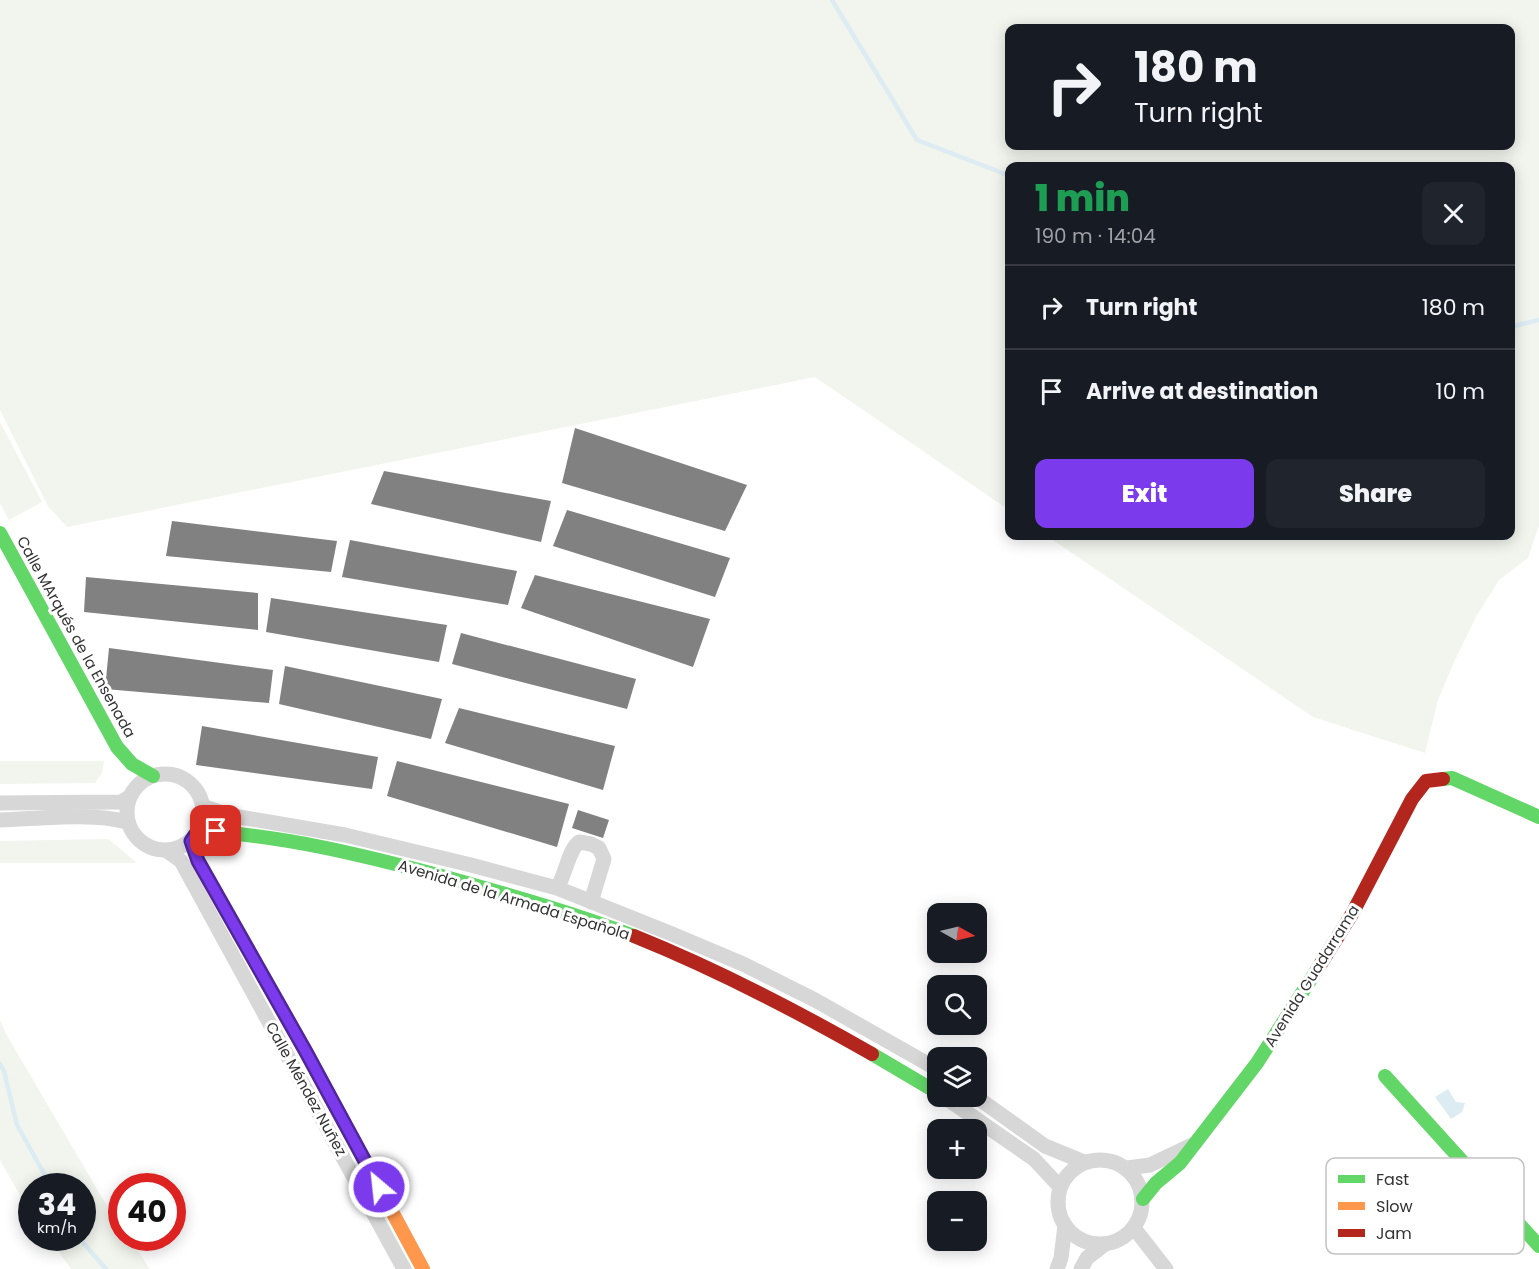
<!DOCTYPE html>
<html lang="en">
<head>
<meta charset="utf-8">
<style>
  :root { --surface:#171b24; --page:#20242c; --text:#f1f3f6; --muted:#9ea1a6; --line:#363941; --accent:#7c3aed }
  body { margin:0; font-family:Poppins,sans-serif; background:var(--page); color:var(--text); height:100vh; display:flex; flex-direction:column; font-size:22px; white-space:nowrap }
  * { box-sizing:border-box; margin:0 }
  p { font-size:20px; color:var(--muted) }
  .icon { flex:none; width:33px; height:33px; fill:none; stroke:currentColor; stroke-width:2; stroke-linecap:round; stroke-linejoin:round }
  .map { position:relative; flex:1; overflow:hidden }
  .sheet { position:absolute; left:1005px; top:162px; width:510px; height:378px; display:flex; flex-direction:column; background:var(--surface); border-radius:12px; box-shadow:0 3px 15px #0003 }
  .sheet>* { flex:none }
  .banner { position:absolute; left:1005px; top:24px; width:510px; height:126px; border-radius:12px; box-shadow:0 3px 15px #0003; background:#171b24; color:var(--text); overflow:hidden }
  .needle { width:39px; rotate:98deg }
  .buttons { position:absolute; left:927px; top:903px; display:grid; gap:12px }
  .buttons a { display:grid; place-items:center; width:60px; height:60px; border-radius:12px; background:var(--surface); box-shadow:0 3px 15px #0003; font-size:30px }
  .speed { position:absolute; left:18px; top:1173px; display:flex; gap:12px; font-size:30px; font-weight:700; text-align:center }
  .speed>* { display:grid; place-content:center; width:78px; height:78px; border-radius:50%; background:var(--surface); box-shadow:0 3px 15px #0003; line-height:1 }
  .speed small { font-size:15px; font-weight:400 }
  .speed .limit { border:9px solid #d22; background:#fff; color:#111 }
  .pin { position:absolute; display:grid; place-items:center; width:51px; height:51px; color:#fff; margin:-26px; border-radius:12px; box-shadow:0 3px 9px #0006 }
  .me { position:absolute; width:66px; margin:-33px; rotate:332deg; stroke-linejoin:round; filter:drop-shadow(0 0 4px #0008) }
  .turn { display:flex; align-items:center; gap:21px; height:126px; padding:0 30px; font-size:27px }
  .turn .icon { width:78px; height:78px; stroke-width:2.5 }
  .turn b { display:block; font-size:42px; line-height:51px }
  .round { display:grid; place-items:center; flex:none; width:63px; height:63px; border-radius:12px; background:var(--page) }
  .head { display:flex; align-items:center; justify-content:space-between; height:102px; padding:0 30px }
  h1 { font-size:36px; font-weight:800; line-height:45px; color:#1e9e55 }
  .action { display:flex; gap:12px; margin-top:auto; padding:12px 30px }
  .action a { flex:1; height:69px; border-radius:12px; background:var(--accent); color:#fff; font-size:24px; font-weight:800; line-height:69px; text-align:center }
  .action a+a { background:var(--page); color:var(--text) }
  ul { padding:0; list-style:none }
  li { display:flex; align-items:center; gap:18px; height:84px; padding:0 30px; border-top:2px solid var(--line) }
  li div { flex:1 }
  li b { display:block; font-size:22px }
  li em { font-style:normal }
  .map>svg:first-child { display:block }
  .green { fill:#f1f5ed; fill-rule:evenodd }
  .water { fill:#ddebf3 }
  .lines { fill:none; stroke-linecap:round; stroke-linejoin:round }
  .stream { stroke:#ddebf3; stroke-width:4.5 }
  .building { fill:#818181 }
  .street { stroke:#d7d7d7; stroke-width:15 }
  .fast { stroke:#63d668; stroke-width:14 }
  .slow { stroke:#ff974d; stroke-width:14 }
  .jam { stroke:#b3261e; stroke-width:14 }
  .route-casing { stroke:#51269a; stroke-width:15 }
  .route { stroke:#7c3aed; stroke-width:10 }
  .labels { text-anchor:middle; stroke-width:6; stroke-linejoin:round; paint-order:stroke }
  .street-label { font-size:15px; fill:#333; stroke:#fff }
  .key { fill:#fff; stroke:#c2c2c2; stroke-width:1.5 }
  .key-label { font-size:16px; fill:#333 }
</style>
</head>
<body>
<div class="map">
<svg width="1539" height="1269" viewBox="0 0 1539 1269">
  <rect width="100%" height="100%" fill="#fff"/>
  <!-- green -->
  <g class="green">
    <path d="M0 0H1539V525L1528 558 1499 580 1477 615 1454 662 1438 700 1425 753 1313 717 1047 536H1510V166H1010L1009 510 815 377 67 527 48 506 0 410ZM1010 28H1510V146H1010Z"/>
    <polygon points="0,422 42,502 9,520 0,503"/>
    <polygon points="0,761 104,761 102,773 95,783 0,784"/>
    <polygon points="108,839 137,863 0,863 0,841"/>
    <polygon points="0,1020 6,1034 101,1196 121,1227 122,1238 129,1238 150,1269 71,1269 49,1238 82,1238 82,1186 32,1186 31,1213 21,1197 0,1160"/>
  </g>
  <!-- water -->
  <polygon class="water" points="1448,1089 1456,1102 1465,1103 1462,1112 1451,1119 1435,1097"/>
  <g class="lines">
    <!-- stream -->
    <g class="stream">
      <polyline points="832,0 917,140 1010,176"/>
      <polyline points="1510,327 1539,320"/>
      <polyline points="0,1064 4,1071 17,1125 51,1186"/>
      <polyline points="79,1238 106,1269"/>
    </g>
  </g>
  <!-- building -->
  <g class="building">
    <polygon points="575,428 747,485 725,531 562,483"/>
    <polygon points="384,471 551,501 541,542 371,504"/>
    <polygon points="567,510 730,558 715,597 553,546"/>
    <polygon points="172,521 337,541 331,572 166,556"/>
    <polygon points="350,540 517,571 508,605 342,577"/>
    <polygon points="535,575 710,619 693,667 521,608"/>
    <polygon points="86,577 258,593 258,630 84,612"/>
    <polygon points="271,598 447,625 439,662 266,632"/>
    <polygon points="461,633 636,679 627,709 452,664"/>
    <polygon points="109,648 273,670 269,703 105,689"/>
    <polygon points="285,666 442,699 431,739 279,704"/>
    <polygon points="459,708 615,746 603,790 445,743"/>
    <polygon points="202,726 378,757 372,789 196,765"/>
    <polygon points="397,761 569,804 557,847 387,796"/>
    <polygon points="578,810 609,820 603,838 572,828"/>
  </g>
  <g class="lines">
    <!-- street -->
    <g class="street">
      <circle cx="165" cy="812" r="38"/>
      <polyline points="0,803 121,802 129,797"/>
      <polyline points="203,806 228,815 345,835 471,865 557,888 672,934 743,964 815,1000 928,1064 938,1070"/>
      <path d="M0 820C37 819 92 812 127 822"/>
      <polyline points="167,851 181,861 404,1269"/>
      <path d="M557 888C566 874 568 851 579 842L591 844 599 848 604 859 591 902"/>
      <polyline points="943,1096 1034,1159 1060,1187"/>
      <polyline points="975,1096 1045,1146 1084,1162"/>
      <circle cx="1100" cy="1202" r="42"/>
      <polyline points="1127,1168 1150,1165 1194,1144"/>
      <polyline points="1134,1228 1166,1269"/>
      <polyline points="1057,1269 1061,1258 1065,1226"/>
      <polyline points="1081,1269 1087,1258 1105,1244"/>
    </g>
    <!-- fast -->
    <g class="fast">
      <polyline points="0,533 117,747 132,764 153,776"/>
      <polyline points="1443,779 1452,778 1539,817"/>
      <path d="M199 831C282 835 362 855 442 876 506 894 571 912 634 936"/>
      <polyline points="872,1054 938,1093"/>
      <polyline points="1385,1076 1539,1246"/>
      <polyline points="1143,1199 1156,1183 1180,1163 1257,1063 1320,965"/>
    </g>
    <!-- slow -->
    <polyline class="slow" points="191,841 198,861 306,1052 423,1269"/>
    <!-- jam -->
    <g class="jam">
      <path d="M634 936C716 969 795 1010 872 1054"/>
      <polyline points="1320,965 1352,914 1412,799 1426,781 1443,779"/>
    </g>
  </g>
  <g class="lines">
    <defs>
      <polyline id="route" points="216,831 198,831 191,841 198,861 306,1052 379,1187"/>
    </defs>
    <!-- route casing -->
    <use href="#route" class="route-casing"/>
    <!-- route -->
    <use href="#route" class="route"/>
  </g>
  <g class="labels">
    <!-- street labels -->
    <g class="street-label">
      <text transform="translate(76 637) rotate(61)" y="5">Calle MArqués de la Ensenada</text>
      <text transform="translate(514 900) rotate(17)" y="5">Avenida de la Armada Española</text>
      <text transform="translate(1312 976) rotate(-58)" y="5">Avenida Guadarrama</text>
      <text transform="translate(306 1089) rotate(61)" y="5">Calle Méndez Nuñez</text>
    </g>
  </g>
  <!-- legend -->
  <rect x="1326" y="1158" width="198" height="96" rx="9" class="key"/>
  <rect x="1338" y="1175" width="27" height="8" fill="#63d668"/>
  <rect x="1338" y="1202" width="27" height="8" fill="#ff974d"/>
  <rect x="1338" y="1229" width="27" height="8" fill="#b3261e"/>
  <g class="key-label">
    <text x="1376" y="1185">Fast</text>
    <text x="1376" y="1212">Slow</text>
    <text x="1376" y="1239">Jam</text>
  </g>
</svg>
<div class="buttons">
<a><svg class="needle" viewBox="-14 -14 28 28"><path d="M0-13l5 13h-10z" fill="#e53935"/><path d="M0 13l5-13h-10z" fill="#9ea1a6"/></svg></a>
<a><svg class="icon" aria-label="search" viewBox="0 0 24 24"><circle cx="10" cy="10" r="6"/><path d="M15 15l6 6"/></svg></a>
<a><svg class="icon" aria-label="layers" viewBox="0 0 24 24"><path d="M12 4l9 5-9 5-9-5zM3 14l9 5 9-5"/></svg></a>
<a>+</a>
<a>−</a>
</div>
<div class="speed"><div>34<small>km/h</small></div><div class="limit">40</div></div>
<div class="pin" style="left:216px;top:831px;background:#d93025"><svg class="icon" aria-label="arrive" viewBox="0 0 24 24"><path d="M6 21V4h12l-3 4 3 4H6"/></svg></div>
<svg class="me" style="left:379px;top:1187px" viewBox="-20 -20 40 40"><circle r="17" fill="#7c3aed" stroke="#fff" stroke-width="3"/><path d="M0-11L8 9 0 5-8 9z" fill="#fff"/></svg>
<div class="banner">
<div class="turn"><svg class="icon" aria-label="right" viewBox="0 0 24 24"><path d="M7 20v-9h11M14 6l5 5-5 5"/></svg><div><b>180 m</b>Turn right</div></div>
</div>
<section class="sheet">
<div class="head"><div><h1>1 min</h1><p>190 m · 14:04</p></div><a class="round"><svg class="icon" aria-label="close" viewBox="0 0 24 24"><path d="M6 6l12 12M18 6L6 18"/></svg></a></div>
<ul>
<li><svg class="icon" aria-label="right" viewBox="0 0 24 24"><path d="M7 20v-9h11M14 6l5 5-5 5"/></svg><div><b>Turn right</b></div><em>180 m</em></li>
<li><svg class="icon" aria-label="arrive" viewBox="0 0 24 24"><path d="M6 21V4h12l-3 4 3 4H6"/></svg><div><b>Arrive at destination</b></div><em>10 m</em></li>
</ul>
<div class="action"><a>Exit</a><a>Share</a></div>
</section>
</div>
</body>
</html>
